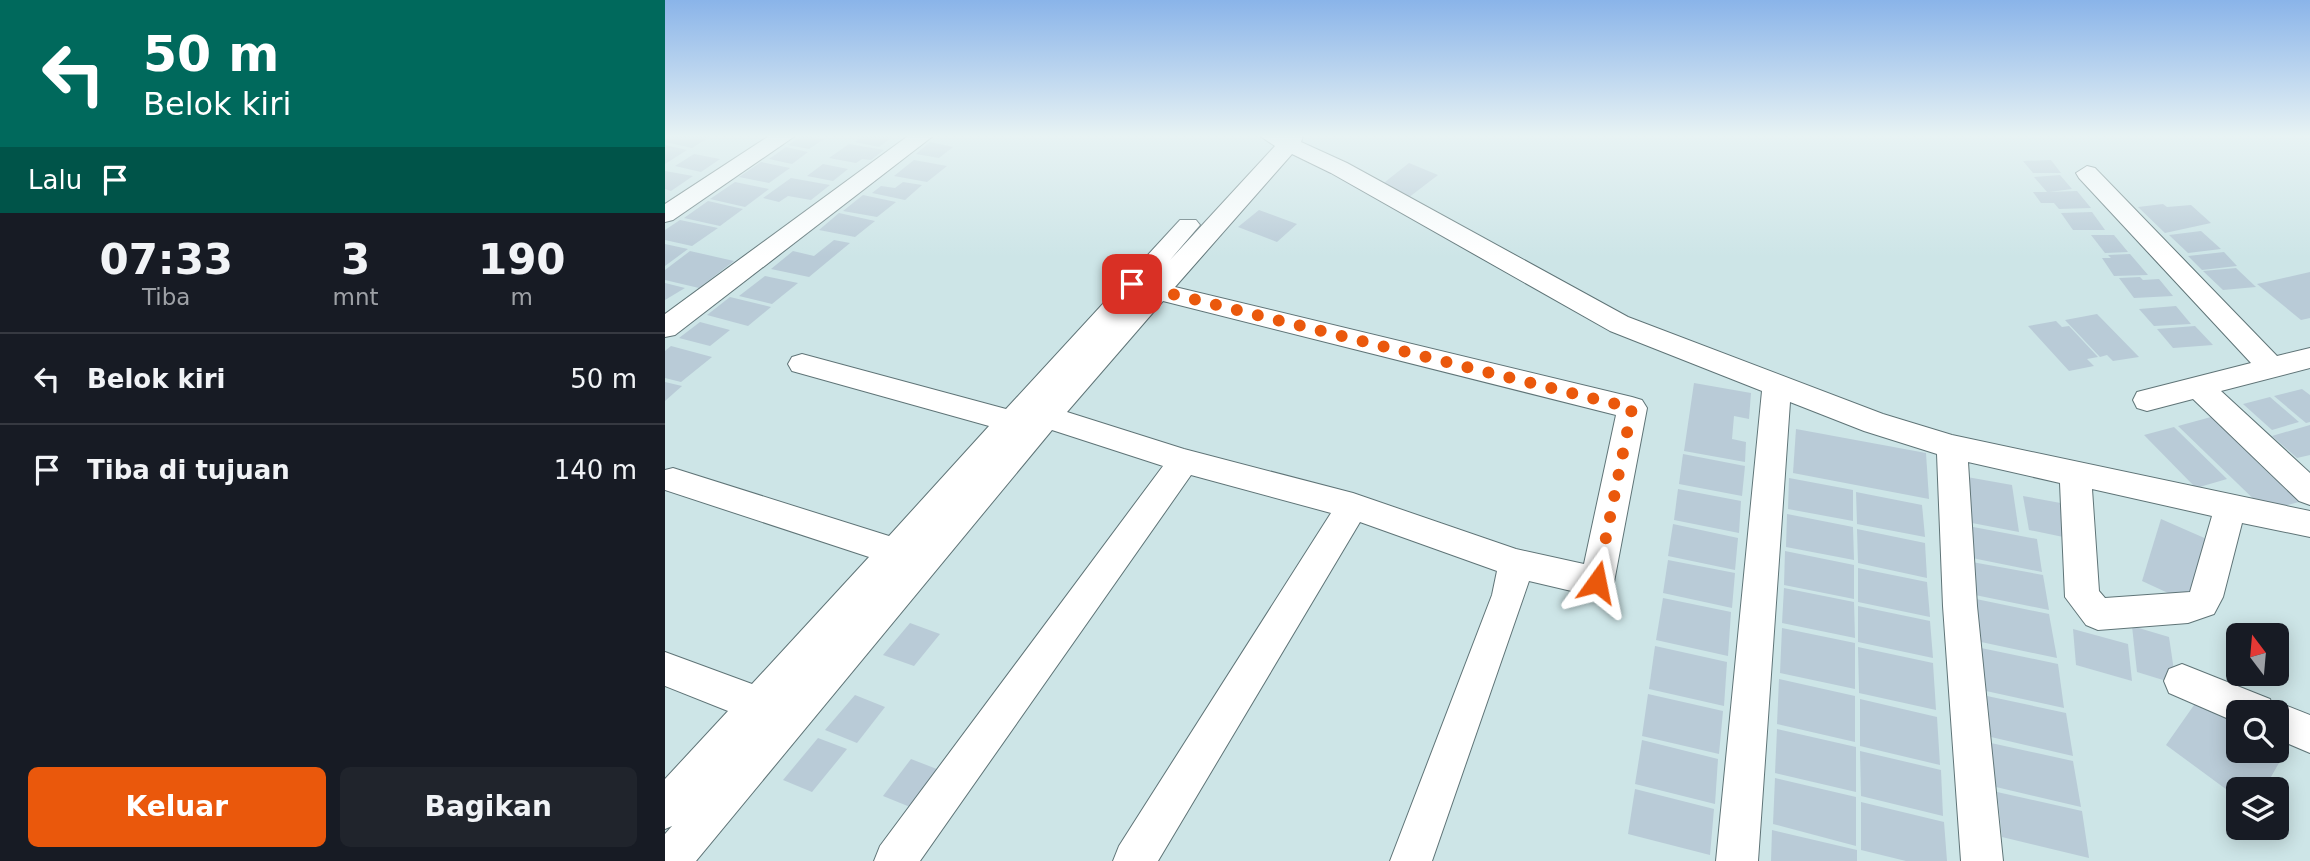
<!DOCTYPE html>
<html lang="id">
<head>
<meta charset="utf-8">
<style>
  :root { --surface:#171b24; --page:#20242c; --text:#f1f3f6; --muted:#9ea1a6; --line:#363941; --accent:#ea580c }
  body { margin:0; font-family:"DejaVu Sans",sans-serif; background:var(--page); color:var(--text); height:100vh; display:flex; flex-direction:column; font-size:26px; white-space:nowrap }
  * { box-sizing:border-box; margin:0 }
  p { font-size:23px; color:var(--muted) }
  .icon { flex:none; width:38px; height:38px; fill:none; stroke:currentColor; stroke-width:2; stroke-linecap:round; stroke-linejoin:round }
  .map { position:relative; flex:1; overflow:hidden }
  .drawer { display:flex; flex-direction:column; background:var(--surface); width:665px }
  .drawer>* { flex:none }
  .guide { background:#00695c; color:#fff; overflow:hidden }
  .needle { width:46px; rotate:344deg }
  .tools { position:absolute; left:1561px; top:623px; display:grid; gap:14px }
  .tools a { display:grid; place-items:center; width:63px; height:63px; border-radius:10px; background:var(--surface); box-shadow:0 4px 18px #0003; font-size:35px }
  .pin { position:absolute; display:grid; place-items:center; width:60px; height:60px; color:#fff; margin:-30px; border-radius:14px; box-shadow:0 4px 10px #0006 }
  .me { position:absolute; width:77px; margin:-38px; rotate:12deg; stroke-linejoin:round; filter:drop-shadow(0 0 5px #0008) }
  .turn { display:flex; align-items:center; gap:24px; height:147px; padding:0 28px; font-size:32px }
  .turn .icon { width:91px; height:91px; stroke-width:2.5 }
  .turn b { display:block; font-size:49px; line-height:60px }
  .then { display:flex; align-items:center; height:66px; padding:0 28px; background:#0003; gap:14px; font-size:26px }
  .eta { display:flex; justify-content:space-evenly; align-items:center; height:119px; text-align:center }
  .eta b { font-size:42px; font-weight:800; line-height:49px }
  .action { display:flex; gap:14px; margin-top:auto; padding:14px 28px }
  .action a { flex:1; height:80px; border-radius:10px; background:var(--accent); color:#fff; font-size:28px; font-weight:800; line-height:80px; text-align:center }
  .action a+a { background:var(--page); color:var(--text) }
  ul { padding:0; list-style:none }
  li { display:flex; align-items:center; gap:21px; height:91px; padding:0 28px; border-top:2px solid var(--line) }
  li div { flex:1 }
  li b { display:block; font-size:26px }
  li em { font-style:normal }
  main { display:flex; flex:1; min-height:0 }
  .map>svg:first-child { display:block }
  .building { fill:#b9cbd7 }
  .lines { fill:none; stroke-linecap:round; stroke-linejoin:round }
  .street-casing { stroke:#5f7477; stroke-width:2 }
  .street { fill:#fff; fill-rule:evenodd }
  .route { stroke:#ea580c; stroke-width:12; stroke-dasharray:0 21.6 }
</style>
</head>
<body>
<main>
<section class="drawer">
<div class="guide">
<div class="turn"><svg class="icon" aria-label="left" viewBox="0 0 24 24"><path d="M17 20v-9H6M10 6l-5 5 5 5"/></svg><div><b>50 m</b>Belok kiri</div></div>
<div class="then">Lalu<svg class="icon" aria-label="arrive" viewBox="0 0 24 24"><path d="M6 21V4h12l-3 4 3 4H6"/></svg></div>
</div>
<div class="eta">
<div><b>07:33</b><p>Tiba</p></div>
<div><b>3</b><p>mnt</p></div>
<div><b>190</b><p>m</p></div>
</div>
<ul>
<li><svg class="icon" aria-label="left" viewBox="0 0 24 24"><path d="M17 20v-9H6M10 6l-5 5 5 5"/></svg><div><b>Belok kiri</b></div><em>50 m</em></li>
<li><svg class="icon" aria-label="arrive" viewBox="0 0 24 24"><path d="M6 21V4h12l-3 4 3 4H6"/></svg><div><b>Tiba di tujuan</b></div><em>140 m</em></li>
</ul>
<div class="action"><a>Keluar</a><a>Bagikan</a></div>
</section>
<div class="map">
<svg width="1645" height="861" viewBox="0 0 1645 861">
  <rect width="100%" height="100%" fill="#cde5e7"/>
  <!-- building -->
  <g class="building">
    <polygon points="46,136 27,148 0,142 1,136"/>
    <polygon points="136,136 145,136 159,139 144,149 123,145"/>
    <polygon points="198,136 228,136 214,147 190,142"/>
    <polygon points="265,142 288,147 274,158 251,154"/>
    <polygon points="184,144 219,150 206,160 197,159 191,163 164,158"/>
    <polygon points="0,145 22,150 0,164"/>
    <polygon points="121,147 143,152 127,164 104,159"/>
    <polygon points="29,154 55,159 36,172 10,166"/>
    <polygon points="249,160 282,166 262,182 229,176"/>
    <polygon points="1386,160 1396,173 1368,173 1358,161"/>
    <polygon points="96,162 125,168 104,183 74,177"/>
    <polygon points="744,163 773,175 743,198 715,186"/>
    <polygon points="158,164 183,169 168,181 142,176"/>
    <polygon points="0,171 28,176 6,191 0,189"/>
    <polygon points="1395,175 1407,189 1384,192 1412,191 1426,208 1394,209 1389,203 1376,203 1368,192 1382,192 1369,177"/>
    <polygon points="126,178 165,185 146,200 123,196 114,202 98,198"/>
    <polygon points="70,182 104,189 80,207 45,199"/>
    <polygon points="238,182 257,185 240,200 207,193 216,186 230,188"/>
    <polygon points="198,195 231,202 212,217 178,211"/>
    <polygon points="43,201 78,209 55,226 19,218"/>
    <polygon points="1498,204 1502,207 1526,205 1546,223 1500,233 1473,207"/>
    <polygon points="594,210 632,224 612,242 573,227"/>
    <polygon points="1427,212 1440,230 1408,230 1396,213"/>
    <polygon points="174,213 210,221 190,237 154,230"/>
    <polygon points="15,220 53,228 27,246 0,240 0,230"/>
    <polygon points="1536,231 1556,249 1523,253 1504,235"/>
    <polygon points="1426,235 1449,235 1463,252 1440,253"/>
    <polygon points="169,240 185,243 144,277 106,269 128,251 149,256"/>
    <polygon points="0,244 23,249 0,266"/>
    <polygon points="25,251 69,261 34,288 0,280 0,270"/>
    <polygon points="1559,252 1572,266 1537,270 1523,256"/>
    <polygon points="1465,254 1483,275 1449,276 1437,258 1446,258 1443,255"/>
    <polygon points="1571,268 1591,287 1558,290 1538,271"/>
    <polygon points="1645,272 1645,318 1636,320 1592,284"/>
    <polygon points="100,276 133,283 107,304 74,296"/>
    <polygon points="1475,277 1478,280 1494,279 1508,296 1469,298 1454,278"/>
    <polygon points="0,283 20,288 0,300"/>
    <polygon points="65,297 106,307 83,326 42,315"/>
    <polygon points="1511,306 1526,324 1489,326 1474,309"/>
    <polygon points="1432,314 1474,357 1448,361 1442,355 1435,357 1400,320"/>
    <polygon points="1391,321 1397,327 1404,326 1433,357 1422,359 1429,366 1404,371 1363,326"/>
    <polygon points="35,322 65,330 45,346 14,338"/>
    <polygon points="1530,326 1548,345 1508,348 1492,329"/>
    <polygon points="6,346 47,357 16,382 0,378 0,351"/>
    <polygon points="0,382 17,386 0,401"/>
    <polygon points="1029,383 1086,393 1084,419 1069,416 1067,439 1081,442 1080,462 1019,451"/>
    <polygon points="1637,389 1645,395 1645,422 1641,423 1609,396"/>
    <polygon points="1605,397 1634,422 1607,430 1578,404"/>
    <polygon points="1557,414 1645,495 1645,499 1601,511 1513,426"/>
    <polygon points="1645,425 1645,455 1632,458 1607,436"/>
    <polygon points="1509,427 1562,479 1531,488 1479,435"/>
    <polygon points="1131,429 1261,453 1264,499 1128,473"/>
    <polygon points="1018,454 1080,466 1077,496 1014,484"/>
    <polygon points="1302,477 1347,485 1354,532 1307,523"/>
    <polygon points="1124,478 1188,490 1188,521 1123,509"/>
    <polygon points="1013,489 1076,501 1074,533 1009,520"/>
    <polygon points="1191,492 1257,505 1260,537 1192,524"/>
    <polygon points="1358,496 1401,504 1408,539 1364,530"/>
    <polygon points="1122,514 1188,527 1189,560 1121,547"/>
    <polygon points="1496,519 1544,540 1527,604 1477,581"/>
    <polygon points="1008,524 1073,538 1070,570 1003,556"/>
    <polygon points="1303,526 1372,539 1377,572 1307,558"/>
    <polygon points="1192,529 1260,543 1262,578 1193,563"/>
    <polygon points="1120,551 1189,565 1189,599 1119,585"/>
    <polygon points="1003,560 1070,573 1067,608 998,593"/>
    <polygon points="1307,562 1378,575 1384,610 1310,595"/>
    <polygon points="1193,568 1262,582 1265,617 1193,602"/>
    <polygon points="1119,588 1189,602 1190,638 1117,623"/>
    <polygon points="998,598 1066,612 1063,656 991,640"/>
    <polygon points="1311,599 1384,614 1392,658 1316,642"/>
    <polygon points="1193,606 1265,621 1268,658 1193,642"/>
    <polygon points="245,623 275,634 249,666 218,655"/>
    <polygon points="1467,626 1504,637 1511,684 1472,672"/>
    <polygon points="1117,628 1190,643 1190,689 1115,673"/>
    <polygon points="1408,629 1463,644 1467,681 1411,665"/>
    <polygon points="990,646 1062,662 1059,706 984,689"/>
    <polygon points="1193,647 1268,663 1271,710 1194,693"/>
    <polygon points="1316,648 1393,664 1399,708 1321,691"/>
    <polygon points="1114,679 1190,696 1190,742 1112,724"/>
    <polygon points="983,694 1058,711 1054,754 977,736"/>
    <polygon points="190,695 220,707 192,743 160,730"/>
    <polygon points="1322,696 1401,713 1408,756 1326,737"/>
    <polygon points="1534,698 1573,725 1573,751 1610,751 1618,756 1599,789 1573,789 1573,798 1501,745"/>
    <polygon points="1195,699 1272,717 1275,765 1195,746"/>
    <polygon points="1112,729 1191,747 1191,792 1110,773"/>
    <polygon points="153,738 182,749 147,792 118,780"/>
    <polygon points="977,740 1053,759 1050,804 970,784"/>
    <polygon points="1326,743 1408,761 1416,807 1331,787"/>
    <polygon points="1195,751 1276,770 1278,816 1196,796"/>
    <polygon points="246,759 282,773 255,811 218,796"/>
    <polygon points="1110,778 1191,797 1191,846 1108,824"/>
    <polygon points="970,789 1049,809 1045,855 963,834"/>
    <polygon points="1332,792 1417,811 1424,858 1337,837"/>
    <polygon points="1196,802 1279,822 1282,861 1241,861 1196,850"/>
    <polygon points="1107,830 1192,850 1192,861 1106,861"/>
  </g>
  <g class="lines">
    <defs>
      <g id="street">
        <polygon points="104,136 130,136 8,220 0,222 0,204"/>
        <polygon points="243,136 268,136 10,335 0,337 0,314"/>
        <path d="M595 136H638L636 142 682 163 963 317 1218 414 1287 435 1645 511V537L1577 523 1558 597 1549 614 1523 623 1433 630 1421 625 1400 597 1395 483 1303 462 1312 606 1338 861H1296L1278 606 1272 454 1199 431 1125 402 1093 861H1051L1097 391 945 331 666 173 627 154 510 287 967 397 977 400 982 408 949 582 944 593 932 597 864 581 767 861H725L827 595 832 571 695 522 493 861H448L454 846 666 513 526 475 255 861H209L215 846 498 466 387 430 31 861H0V834L7 826 0 829V779L63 711 0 686V652L87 684 204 557 0 490V470L8 468 224 536 324 426 127 371 123 364 127 357 137 354 341 409 515 220H531L535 225 505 260 610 146ZM498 301 951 415 919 564 851 549 688 493 519 449 402 412ZM1427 489 1547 516 1525 592 1440 598 1434 591Z"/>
        <polygon points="1422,166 1430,168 1612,356 1645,348 1645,368 1556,391 1645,473 1645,505 1634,501 1528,399 1482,411 1472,408 1468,400 1472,392 1586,363 1414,178 1411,173"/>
        <polygon points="1517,664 1605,699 1607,704 1612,702 1645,715 1645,753 1612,739 1612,712 1573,712 1573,723 1504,693 1499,681 1504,669"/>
      </g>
    </defs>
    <!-- street casing -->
    <use href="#street" class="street-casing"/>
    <!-- street -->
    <use href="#street" class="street"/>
  </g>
  <!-- sky -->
  <linearGradient id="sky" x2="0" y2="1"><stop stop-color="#8ab4e9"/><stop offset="0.53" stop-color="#e8f3f4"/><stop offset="1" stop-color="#e8f3f4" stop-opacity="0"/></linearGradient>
  <rect width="1645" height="257" fill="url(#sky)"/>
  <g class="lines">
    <!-- route -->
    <polyline class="route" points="467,284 967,408 932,582"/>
  </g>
</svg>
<div class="tools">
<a><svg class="needle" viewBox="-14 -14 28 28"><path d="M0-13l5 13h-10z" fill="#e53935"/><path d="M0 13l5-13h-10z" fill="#9ea1a6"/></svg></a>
<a><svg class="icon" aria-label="search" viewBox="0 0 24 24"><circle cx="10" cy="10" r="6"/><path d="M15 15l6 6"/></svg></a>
<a><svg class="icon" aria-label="layers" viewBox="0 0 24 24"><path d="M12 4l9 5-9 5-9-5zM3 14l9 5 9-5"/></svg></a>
</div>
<div class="pin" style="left:467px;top:284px;background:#d93025"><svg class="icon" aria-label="arrive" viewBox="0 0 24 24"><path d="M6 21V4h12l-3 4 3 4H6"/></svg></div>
<svg class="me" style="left:932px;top:582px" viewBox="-20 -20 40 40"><path d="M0-17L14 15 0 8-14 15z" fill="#ea580c" stroke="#fff" stroke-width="4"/></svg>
</div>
</main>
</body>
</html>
